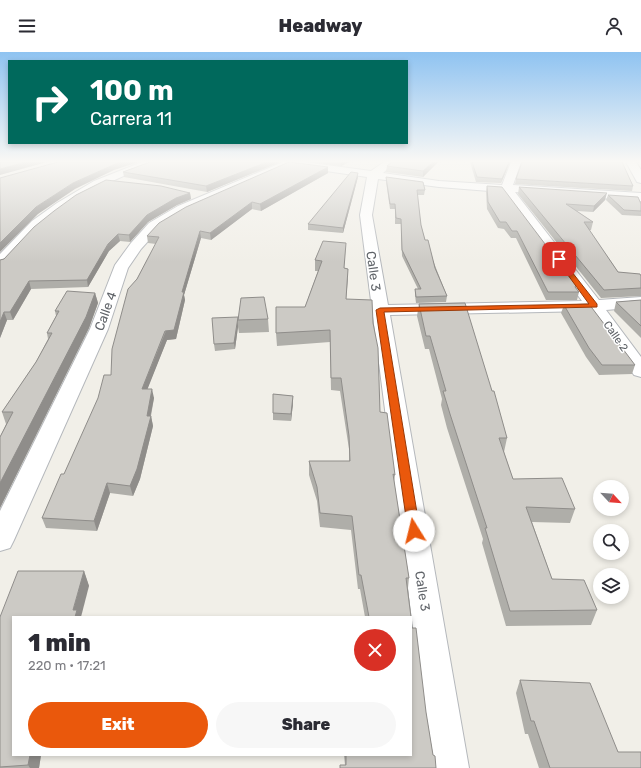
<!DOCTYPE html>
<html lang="en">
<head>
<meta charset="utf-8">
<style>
  :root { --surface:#fff; --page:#f7f7f7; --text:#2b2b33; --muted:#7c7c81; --accent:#ea580c }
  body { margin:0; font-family:Rubik,sans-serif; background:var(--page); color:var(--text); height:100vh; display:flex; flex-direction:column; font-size:15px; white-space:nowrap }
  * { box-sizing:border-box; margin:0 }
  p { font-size:13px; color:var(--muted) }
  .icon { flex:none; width:22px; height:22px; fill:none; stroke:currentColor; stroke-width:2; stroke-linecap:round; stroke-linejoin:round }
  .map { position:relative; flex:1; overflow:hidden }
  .sheet { position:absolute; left:12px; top:564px; width:400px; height:140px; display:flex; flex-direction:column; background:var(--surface); border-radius:0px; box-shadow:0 2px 6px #0003 }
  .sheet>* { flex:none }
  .hud { position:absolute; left:8px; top:8px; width:400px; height:84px; border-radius:0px; box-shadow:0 2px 6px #0003; background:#00695c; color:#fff; overflow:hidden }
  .needle { width:26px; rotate:116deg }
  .fabs { position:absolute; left:593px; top:428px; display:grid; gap:8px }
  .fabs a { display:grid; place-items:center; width:36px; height:36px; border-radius:50%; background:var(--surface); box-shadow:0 2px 6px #0003; font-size:20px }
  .pin { position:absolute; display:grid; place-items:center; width:34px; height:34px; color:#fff; margin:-17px; border-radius:8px; box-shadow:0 2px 6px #0006 }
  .me { position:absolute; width:44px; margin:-22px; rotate:351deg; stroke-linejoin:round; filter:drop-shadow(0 0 3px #0008) }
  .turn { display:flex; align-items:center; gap:14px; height:84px; padding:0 16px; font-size:18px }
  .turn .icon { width:52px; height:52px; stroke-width:2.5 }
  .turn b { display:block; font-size:28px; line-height:34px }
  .round { display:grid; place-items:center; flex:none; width:42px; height:42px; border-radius:21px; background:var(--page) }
  .summary { display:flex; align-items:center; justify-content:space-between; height:68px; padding:0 16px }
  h1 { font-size:24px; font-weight:800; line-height:30px }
  .action { display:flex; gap:8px; margin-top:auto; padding:8px 16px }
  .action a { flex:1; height:46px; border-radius:24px; background:var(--accent); color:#fff; font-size:16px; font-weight:800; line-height:46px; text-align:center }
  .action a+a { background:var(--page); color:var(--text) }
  header { display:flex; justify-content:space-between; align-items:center; height:52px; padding:0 16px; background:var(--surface); font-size:18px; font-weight:800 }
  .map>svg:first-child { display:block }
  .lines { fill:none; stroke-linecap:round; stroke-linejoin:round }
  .street-casing { stroke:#b5b8bc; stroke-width:2 }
  .street { fill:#fff; fill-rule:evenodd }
  .wall { fill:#afaea9 }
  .shaded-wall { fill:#8f8d8a }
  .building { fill:#cccac5; stroke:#8f8d8a }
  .route { fill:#ea580c; stroke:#983908 }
  .labels { text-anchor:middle; stroke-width:3; stroke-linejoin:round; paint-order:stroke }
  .far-street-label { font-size:11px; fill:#5f6368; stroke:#fff }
  .street-label { font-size:13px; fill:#5f6368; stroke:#fff }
</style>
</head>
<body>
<header><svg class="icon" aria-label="menu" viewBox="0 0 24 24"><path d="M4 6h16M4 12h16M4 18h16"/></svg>Headway<svg class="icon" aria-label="person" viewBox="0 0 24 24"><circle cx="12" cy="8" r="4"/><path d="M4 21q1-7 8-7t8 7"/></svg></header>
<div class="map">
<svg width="641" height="716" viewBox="0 0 641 716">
  <rect width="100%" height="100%" fill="#f1efe8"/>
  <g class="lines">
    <defs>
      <g id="street">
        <path d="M142 110H156L155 112C117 125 78 143 48 169 33 183 19 199 5 213L0 215V202L32 169 57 151 94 129Z"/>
        <path d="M283 110H304L371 119 384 110H395L383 121 439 129 502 133 511 110H521L513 133 641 141V149L515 140 599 248 641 245V255L606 258 641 305V325L634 323 589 259 390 263 469 716H431L360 163 367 125 299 115 294 112 186 160 159 177 141 197 128 216 108 277 14 488 10 496 0 499V459L90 277 115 213 131 191 149 171 178 154ZM378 127 439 135 502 140 582 249 388 253 372 163Z"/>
        <polygon points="626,110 636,110 641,118 641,131 637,130"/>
      </g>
    </defs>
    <!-- street casing -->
    <use href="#street" class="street-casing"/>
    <!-- street -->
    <use href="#street" class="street"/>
  </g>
  <!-- wall -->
  <g class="wall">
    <polygon points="150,110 280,110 207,140 124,125 123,120"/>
    <polygon points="307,110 349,110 341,114"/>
    <polygon points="438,110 423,125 386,120 387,114"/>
    <polygon points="470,110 510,110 501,131 476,130"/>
    <polygon points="328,115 328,121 261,159 252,157 211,188 201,186 184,243 185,248 176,287 167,288 147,337 154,346 151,364 153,374 140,427 133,444 110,441 97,479 46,476 42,466 64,422 111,323 137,227 156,192 148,191 147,184"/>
    <polygon points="358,125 343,181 308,178 308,172"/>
    <polygon points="386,125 425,138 424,143 417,143 421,173 425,188 447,244 446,250 416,251 415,243 415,237 418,237 402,204 401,172 395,172 395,157 390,157 386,130"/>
    <polygon points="516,127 633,134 632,139 515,132"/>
    <polygon points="487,134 576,236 579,240 577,248 546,248 516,186 511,186 504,177 498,176 487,157 486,140"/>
    <polygon points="519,135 605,148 593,160 577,159 593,170 591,178 589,178 618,220 641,224 641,244 601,246 518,142"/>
    <polygon points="190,141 191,147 177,153 148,170 130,190 120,189 109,199 88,235 31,237 13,268 7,268 0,286 0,208"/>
    <polygon points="608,143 641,152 641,164 622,163 606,148"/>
    <polygon points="323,189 348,227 346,247 373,271 380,360 395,423 394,430 409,526 408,536 411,565 365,565 360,537 358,537 351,478 320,475 317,449 309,423 309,409 349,409 349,397 340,339 331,338 330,290 277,294 276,281 305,255 318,219 315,219 315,208"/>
    <polygon points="95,241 98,251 89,276 0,456 0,385 6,372 2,360 36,310 48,287 47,281 56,264 55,259"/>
    <polygon points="641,248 641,286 614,259 616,250"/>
    <polygon points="419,252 507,386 504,400 513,427 575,457 570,471 532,470 552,527 597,558 591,573 506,574 482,491 483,487 447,376 441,353 442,347 429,297 425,297 417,264"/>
    <polygon points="564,253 635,313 632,322 599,323 586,305 561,261"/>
    <polygon points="238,265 268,267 269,280 239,281 238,275 235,297 215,299 214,292"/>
    <polygon points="273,342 293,344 293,351 291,369 273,368"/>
    <polygon points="84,519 89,534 13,565 13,703 41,703 39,716 0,716 0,565"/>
    <polygon points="412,576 433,703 345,713 344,703 411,703"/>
    <polygon points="520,628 618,700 641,716 539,716 528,682 525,682 516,641"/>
  </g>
  <!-- shaded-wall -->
  <g class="shaded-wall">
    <polygon points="26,110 47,110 0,123 0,117"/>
    <polygon points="122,110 139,110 114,118 75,137 38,162 0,200 0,191 36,155 73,131 113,113"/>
    <polygon points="267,110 280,110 207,140 206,134"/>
    <polygon points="341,110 349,110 341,114"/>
    <polygon points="433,110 438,110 423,125 423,119"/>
    <polygon points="509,110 510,110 501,131 502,127"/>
    <polygon points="328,115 328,121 261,159 260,152"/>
    <polygon points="358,121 358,125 343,181 343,176"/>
    <polygon points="190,141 191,147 177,153 148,170 130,190 129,183 147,163 176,146"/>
    <polygon points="607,141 605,148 593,160 594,154"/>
    <polygon points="252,150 252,157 211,188 210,181"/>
    <polygon points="200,179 201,186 184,243 185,248 176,287 167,288 144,346 142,337 182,240"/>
    <polygon points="118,182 120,189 109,199 88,235 87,228 108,192"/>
    <polygon points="29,229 31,237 13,268 10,260"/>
    <polygon points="95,241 98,251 89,276 0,456 0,431"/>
    <polygon points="4,260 7,268 0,286 0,270"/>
    <polygon points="238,268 238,275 235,297 234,291"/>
    <polygon points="152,337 154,346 149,371 151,364 153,374 140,427 133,444 130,434 147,364"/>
    <polygon points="293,344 293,351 291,369 291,362"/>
    <polygon points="107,431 110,441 97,479 94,469"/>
    <polygon points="84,519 89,534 81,565 75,565 73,558"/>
    <polygon points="30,703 41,703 39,716 30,716 28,713"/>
  </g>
  <!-- building -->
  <g class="building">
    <polygon points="0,110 26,110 0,117"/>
    <polygon points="58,110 122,110 113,113 73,131 36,155 0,191 0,126"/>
    <polygon points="150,110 267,110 206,134 123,120"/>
    <polygon points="289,110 328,115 260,152 252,150 210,181 200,179 182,240 184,240 174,278 165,279 142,337 152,337 147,364 151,364 137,417 130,434 107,431 94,469 42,466 61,422 64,422 98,346 104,323 111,323 112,297 128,237 137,227 159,185 147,184 159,171 186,155"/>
    <polygon points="392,110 433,110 423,119 387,114"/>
    <polygon points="472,110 509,110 502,127 477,125"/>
    <polygon points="522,110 622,110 633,134 516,127"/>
    <polygon points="351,120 358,121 343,176 308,172"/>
    <polygon points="386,125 423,130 425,138 417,138 421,173 425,188 428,188 435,216 447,244 416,245 415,237 421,237 402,198 401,167 396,166 395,152 390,152"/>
    <polygon points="106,128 161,134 190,141 176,146 147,163 129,183 118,182 108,192 87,228 29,229 10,260 4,260 0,270 0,208 4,207 34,175 54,159 76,143"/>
    <polygon points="487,134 502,135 576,233 575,235 579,240 548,240 517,179 512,179 506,170 500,170 488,150"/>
    <polygon points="519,135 607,141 594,154 566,152 593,170 584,170 618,220 640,222 641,224 641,236 604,238"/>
    <polygon points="608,143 638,145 641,152 641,159 624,158"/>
    <polygon points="323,189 346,191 344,216 348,217 346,247 372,248 373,271 378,296 380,360 387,361 395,423 393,422 409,526 406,526 411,565 369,565 361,523 359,523 352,464 320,461 317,435 309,409 350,409 349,384 341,326 331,326 330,278 276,281 276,255 305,255 322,209 315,208"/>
    <polygon points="67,239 95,241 86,265 0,431 0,385 13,360 2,360 36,310 52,281 47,281 59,259 55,259"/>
    <polygon points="264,245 268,267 238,268 241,246"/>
    <polygon points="641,248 641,274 616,250"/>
    <polygon points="465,251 492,339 494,339 507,386 499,386 513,427 562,426 575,457 526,455 552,527 584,528 597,558 510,559 485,476 487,476 450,362 443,339 446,339 430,284 426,284 419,252"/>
    <polygon points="589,252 635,313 602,313 589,296 564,253"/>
    <polygon points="238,265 234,291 214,292 212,266"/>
    <polygon points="273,342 293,344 291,362 273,361"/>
    <polygon points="18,519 84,519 73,558 77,558 75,565 13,565 13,703 30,703 28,713 0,715 0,565"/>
    <polygon points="411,567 412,576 416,576 426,660 433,703 435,704 436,716 340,716 340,713 346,713 346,703 411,703"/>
    <polygon points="520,628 590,631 618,700 641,700 641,716 550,716 534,669 531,669"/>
  </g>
  <!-- sky -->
  <linearGradient id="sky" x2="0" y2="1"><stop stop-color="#8fc3f1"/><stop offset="0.52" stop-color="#f9f8f5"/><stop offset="1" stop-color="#f9f8f5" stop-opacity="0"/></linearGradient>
  <rect width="641" height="210" fill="url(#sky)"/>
  <!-- route -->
  <polygon class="route" points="557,206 561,206 597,252 597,255 384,260 420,479 418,482 414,483 410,482 408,479 376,258 380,256 589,252 557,208"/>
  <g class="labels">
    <!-- far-street labels -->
    <g class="far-street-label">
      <text transform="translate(616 284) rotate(55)" y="4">Calle 2</text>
    </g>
    <!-- street labels -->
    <g class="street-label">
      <text transform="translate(374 219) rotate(82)" y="5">Calle 3</text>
      <text transform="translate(105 259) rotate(-70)" y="5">Calle 4</text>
      <text transform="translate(423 539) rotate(81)" y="5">Calle 3</text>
    </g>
  </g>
</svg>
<div class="fabs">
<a><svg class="needle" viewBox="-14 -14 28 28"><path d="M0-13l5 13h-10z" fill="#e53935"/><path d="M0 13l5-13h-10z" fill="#7c7c81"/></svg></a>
<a><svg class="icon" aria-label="search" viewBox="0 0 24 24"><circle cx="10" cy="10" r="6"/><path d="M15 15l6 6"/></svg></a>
<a><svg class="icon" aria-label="layers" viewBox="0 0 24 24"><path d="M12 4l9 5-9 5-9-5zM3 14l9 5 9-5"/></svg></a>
</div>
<div class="pin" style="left:559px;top:207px;background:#d93025"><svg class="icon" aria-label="arrive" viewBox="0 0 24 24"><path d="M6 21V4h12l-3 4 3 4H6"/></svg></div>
<svg class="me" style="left:414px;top:479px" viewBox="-20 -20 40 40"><circle r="19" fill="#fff"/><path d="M0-13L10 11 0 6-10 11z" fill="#ea580c"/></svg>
<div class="hud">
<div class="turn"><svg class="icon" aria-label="right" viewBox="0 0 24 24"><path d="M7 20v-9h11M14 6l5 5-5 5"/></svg><div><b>100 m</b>Carrera 11</div></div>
</div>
<section class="sheet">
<div class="summary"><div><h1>1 min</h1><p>220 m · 17:21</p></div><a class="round" style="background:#d93025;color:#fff"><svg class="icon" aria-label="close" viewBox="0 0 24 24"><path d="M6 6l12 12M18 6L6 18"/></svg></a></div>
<div class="action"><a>Exit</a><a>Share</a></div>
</section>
</div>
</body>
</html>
